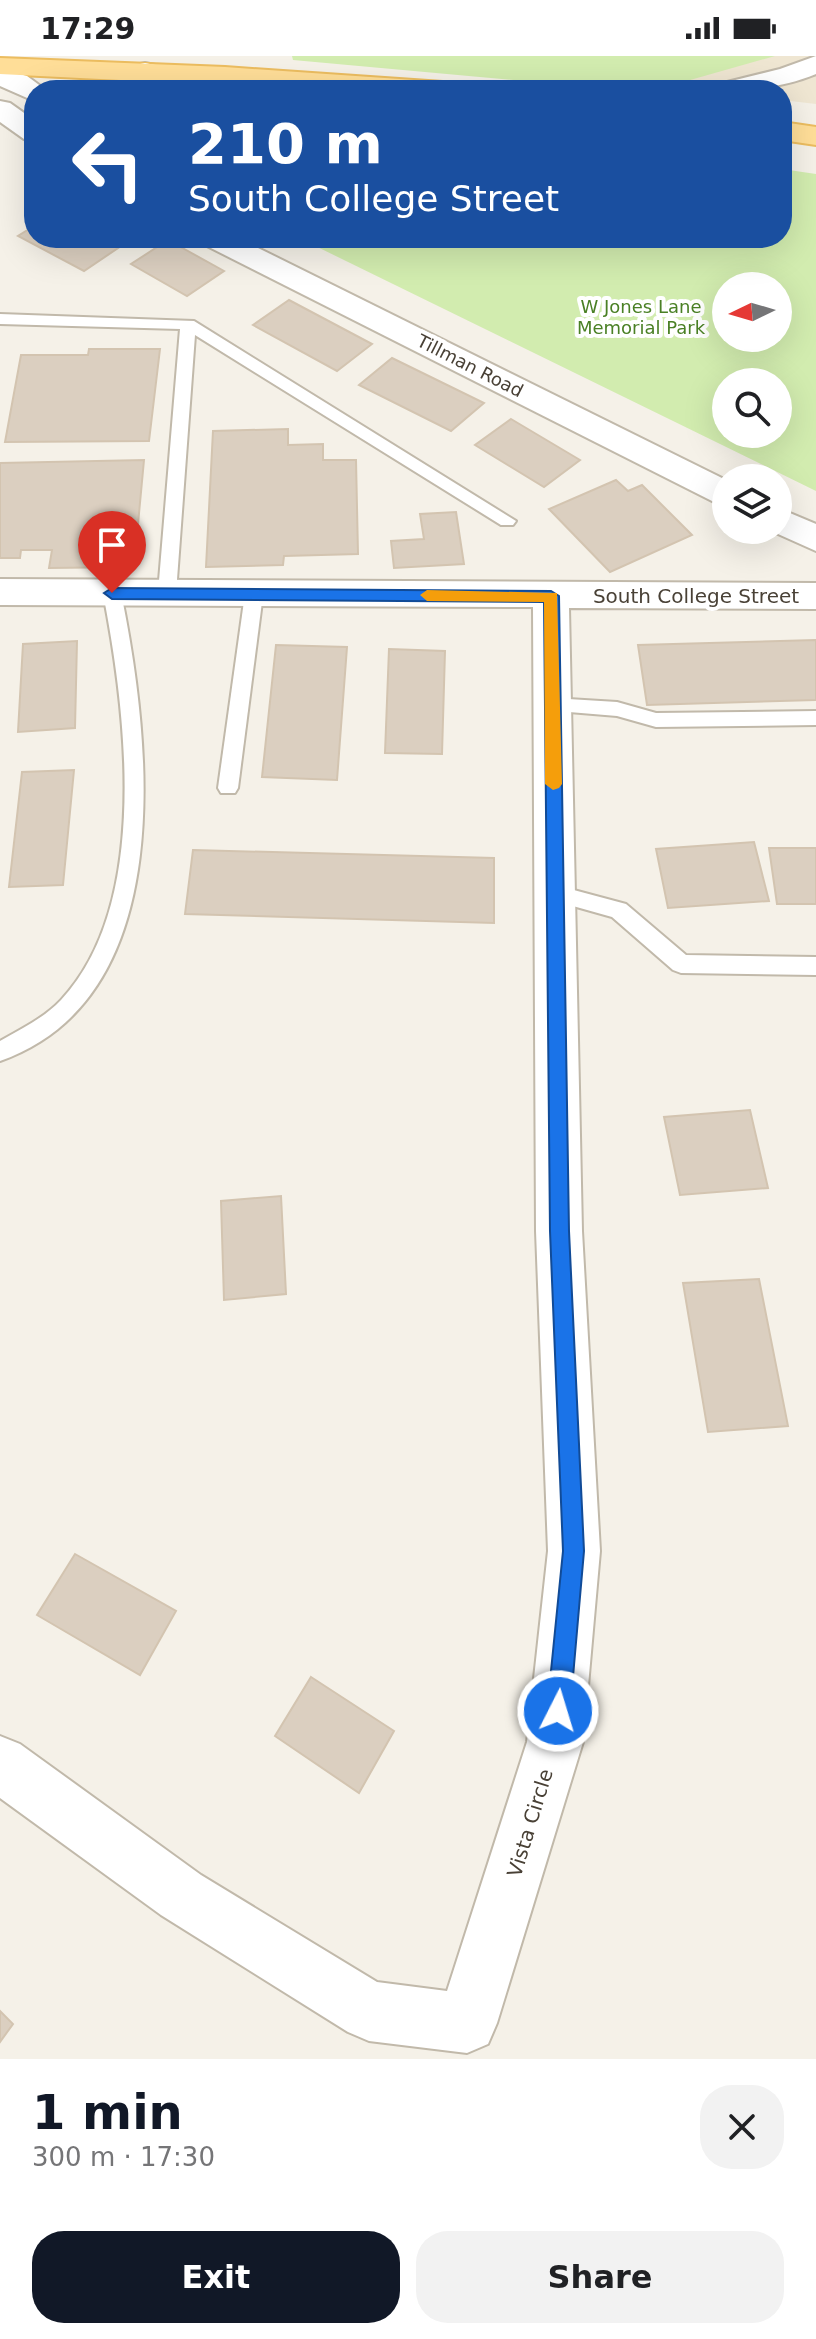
<!DOCTYPE html>
<html lang="en">
<head>
<meta charset="utf-8">
<style>
  :root { --surface:#fff; --page:#f2f2f2; --text:#202124; --muted:#757577; --accent:#111827 }
  body { margin:0; font-family:"DejaVu Sans",sans-serif; background:var(--page); color:var(--text); height:100vh; display:flex; flex-direction:column; font-size:30px; white-space:nowrap }
  * { box-sizing:border-box; margin:0 }
  p { font-size:26px; color:var(--muted) }
  .icon { flex:none; width:44px; height:44px; fill:none; stroke:currentColor; stroke-width:2; stroke-linecap:round; stroke-linejoin:round }
  .map { position:relative; height:2003px; overflow:hidden }
  .drawer { display:flex; flex-direction:column; background:var(--surface); flex:1 }
  .drawer>* { flex:none }
  .top-card { position:absolute; left:24px; top:24px; width:768px; height:168px; border-radius:32px; box-shadow:0 8px 32px #0002; background:#1a4fa0; color:#fff; overflow:hidden }
  .needle { width:52px; rotate:265deg }
  .tools { position:absolute; left:712px; top:216px; display:grid; gap:16px }
  .tools a { display:grid; place-items:center; width:80px; height:80px; border-radius:50%; background:var(--surface); box-shadow:0 8px 32px #0002; font-size:40px }
  .pin { position:absolute; display:grid; place-items:center; width:68px; height:68px; color:#fff; margin:-82px -34px; border-radius:50% 50% 50% 0; rotate:-45deg; box-shadow:0 0 8px #0007 }
  .pin .icon { rotate:45deg }
  .me { position:absolute; width:88px; margin:-44px; rotate:5deg; stroke-linejoin:round; filter:drop-shadow(0 0 6px #0008) }
  .turn { display:flex; align-items:center; gap:28px; height:168px; padding:0 32px; font-size:36px }
  .turn .icon { width:104px; height:104px; stroke-width:2.5 }
  .turn b { display:block; font-size:56px; line-height:68px }
  .round { display:grid; place-items:center; flex:none; width:84px; height:84px; border-radius:32px; background:var(--page) }
  .headline { display:flex; align-items:center; justify-content:space-between; height:136px; padding:0 32px }
  h1 { font-size:48px; font-weight:600; line-height:60px; color:var(--accent) }
  .cta { display:flex; gap:16px; margin-top:auto; padding:16px 32px }
  .cta a { flex:1; height:92px; border-radius:32px; background:var(--accent); color:#fff; font-size:32px; font-weight:600; line-height:92px; text-align:center }
  .cta a+a { background:var(--page); color:var(--text) }
  .status { display:flex; justify-content:space-between; align-items:center; height:56px; padding:0 40px; background:var(--surface); direction:ltr }
  .status svg { height:22px; fill:currentColor }
  .map>svg:first-child { display:block }
  .education { fill:#efe6d2 }
  .green { fill:#d2ecaf; fill-rule:evenodd }
  .building { fill:#dbcfc0; stroke:#d3c4b0; stroke-width:2 }
  .lines { fill:none; stroke-linecap:round; stroke-linejoin:round }
  .lane-casing { stroke:#c1b9aa; stroke-width:4 }
  .street-casing { stroke:#c1b9aa; stroke-width:4 }
  .primary-casing { stroke:#ecbd60; stroke-width:4 }
  .lane { fill:#fff; fill-rule:evenodd }
  .street { fill:#fff; fill-rule:evenodd }
  .primary { fill:#ffde98; fill-rule:evenodd }
  .route { fill:#1a73e8; stroke:#114b97; stroke-width:2 }
  .slow { fill:#f59e0b }
  .labels { text-anchor:middle; stroke-width:8; stroke-linejoin:round; paint-order:stroke }
  .far-park-label { font-size:18px; fill:#4a8025; stroke:#fff }
  .far-street-label { font-size:18px; fill:#494136; stroke:#fff }
  .street-label { font-size:20px; fill:#494136; stroke:#fff }
</style>
</head>
<body>
<div class="status"><b>17:29</b><svg viewBox="0 0 49 12"><path d="M0 12V9h3v3zM5 12V6h3v6zM10 12V3h3v9zM15 12V0h3v12zM26 1h20v11H26zM47 4h2v5h-2z"/></svg></div>
<div class="map">
<svg width="816" height="2003" viewBox="0 0 816 2003">
  <rect width="100%" height="100%" fill="#f5f1e8"/>
  <!-- education -->
  <polygon class="education" points="333,0 816,0 816,48 782,44 782,34 705,34 539,13"/>
  <!-- green -->
  <g class="green">
    <polygon points="292,0 775,0 655,34 623,34 293,4"/>
    <path d="M782 113 816 118V435L299 182H782ZM726 230H778V282H726ZM726 326H778V378H726Z"/>
  </g>
  <!-- building -->
  <g class="building">
    <polygon points="34,170 34,182 133,182 84,215 18,180"/>
    <polygon points="168,184 224,215 187,240 131,208"/>
    <polygon points="289,244 372,288 337,315 253,269"/>
    <polygon points="89,293 160,293 149,385 5,386 21,299 88,299"/>
    <polygon points="392,302 484,347 451,375 359,329"/>
    <polygon points="511,363 580,404 544,431 475,389"/>
    <polygon points="288,373 288,389 323,388 323,404 356,404 358,498 284,500 283,509 206,511 213,375"/>
    <polygon points="144,404 134,511 49,512 52,494 21,494 20,502 0,502 0,407"/>
    <polygon points="616,424 628,435 642,429 692,479 610,516 549,453"/>
    <polygon points="456,456 464,508 394,512 391,485 424,483 420,458"/>
    <polygon points="816,584 816,644 647,649 638,589"/>
    <polygon points="77,585 75,672 18,676 23,588"/>
    <polygon points="276,589 347,591 337,724 262,721"/>
    <polygon points="389,593 445,595 442,698 385,697"/>
    <polygon points="74,714 63,829 9,831 22,716"/>
    <polygon points="754,786 769,845 668,852 656,793"/>
    <polygon points="769,792 816,792 816,848 777,848"/>
    <polygon points="193,794 494,802 494,867 185,858"/>
    <polygon points="750,1054 768,1132 680,1139 664,1061"/>
    <polygon points="281,1140 286,1238 224,1244 221,1145"/>
    <polygon points="759,1223 788,1370 708,1376 683,1227"/>
    <polygon points="75,1498 176,1555 140,1619 37,1559"/>
    <polygon points="311,1621 394,1675 359,1737 275,1680"/>
    <polygon points="0,1955 13,1968 0,1986"/>
  </g>
  <g class="lines">
    <defs>
      <g id="lane">
        <polygon points="0,258 194,265 516,465 513,469 501,469 195,279 176,537 167,543 161,542 158,537 180,273 0,268"/>
        <path d="M112 531 121 537C151 684 181 941 0 1005V985C21 973 44 962 61 944 151 848 126 655 103 537Z"/>
        <polygon points="254,532 263,538 238,732 235,737 221,737 218,732 245,538"/>
        <polygon points="552,642 617,646 656,657 816,655 816,669 656,671 617,660 545,654 542,649"/>
        <polygon points="555,829 626,848 686,899 816,901 816,919 681,917 673,914 612,861 548,843 545,837 548,831"/>
      </g>
      <g id="street">
        <path d="M816 0V18C782 32 751 34 715 34L719 28 780 13Z"/>
        <polygon points="145,7 155,9 159,15 149,34 121,34 135,9"/>
        <polygon points="0,13 27,20 46,34 34,34 34,45 0,30"/>
        <polygon points="0,45 10,47 34,64 34,86 24,83 0,66"/>
        <polygon points="199,182 238,182 726,424 726,450 714,446 203,188"/>
        <polygon points="778,452 816,468 816,495 769,474 778,474"/>
        <polygon points="0,523 816,527 816,553 569,552 582,1175 600,1495 583,1686 497,1967 488,1988 467,1997 369,1985 348,1976 161,1859 0,1742 0,1680 20,1688 201,1819 377,1926 447,1935 527,1686 548,1495 536,1175 533,551 0,549"/>
      </g>
      <g id="primary">
        <polygon points="0,2 225,11 443,26 453,28 457,34 322,34 0,18"/>
        <polygon points="782,66 816,71 816,89 782,84"/>
      </g>
    </defs>
    <!-- lane casing -->
    <use href="#lane" class="lane-casing"/>
    <!-- street casing -->
    <use href="#street" class="street-casing"/>
    <!-- primary casing -->
    <use href="#primary" class="primary-casing"/>
    <!-- lane -->
    <use href="#lane" class="lane"/>
    <!-- street -->
    <use href="#street" class="street"/>
    <!-- primary -->
    <use href="#primary" class="primary"/>
  </g>
  <!-- route -->
  <polygon class="route" points="112,532 551,535 559,540 569,1175 584,1495 570,1655 566,1663 558,1666 550,1663 547,1655 563,1495 550,1175 544,546 112,543 104,537"/>
  <!-- slow -->
  <polygon class="slow" points="427,534 557,537 562,728 559,732 553,734 545,728 544,546 427,545 420,539"/>
  <g class="labels">
    <!-- far-park labels -->
    <g class="far-park-label">
      <text x="641" y="257">W Jones Lane<tspan x="641" dy="21">Memorial Park</tspan></text>
    </g>
    <!-- far-street labels -->
    <g class="far-street-label">
      <text transform="translate(470 310) rotate(27)" y="6">Tillman Road</text>
    </g>
    <!-- street labels -->
    <g class="street-label">
      <text x="696" y="547">South College Street</text>
      <text transform="translate(530 1767) rotate(-73)" y="7">Vista Circle</text>
    </g>
  </g>
</svg>
<div class="tools">
<a><svg class="needle" viewBox="-14 -14 28 28"><path d="M0-13l5 13h-10z" fill="#e53935"/><path d="M0 13l5-13h-10z" fill="#757577"/></svg></a>
<a><svg class="icon" aria-label="search" viewBox="0 0 24 24"><circle cx="10" cy="10" r="6"/><path d="M15 15l6 6"/></svg></a>
<a><svg class="icon" aria-label="layers" viewBox="0 0 24 24"><path d="M12 4l9 5-9 5-9-5zM3 14l9 5 9-5"/></svg></a>
</div>
<div class="pin" style="left:112px;top:537px;background:#d93025"><svg class="icon" aria-label="arrive" viewBox="0 0 24 24"><path d="M6 21V4h12l-3 4 3 4H6"/></svg></div>
<svg class="me" style="left:558px;top:1655px" viewBox="-20 -20 40 40"><circle r="17" fill="#1a73e8" stroke="#fff" stroke-width="3"/><path d="M0-11L8 9 0 5-8 9z" fill="#fff"/></svg>
<div class="top-card">
<div class="turn"><svg class="icon" aria-label="left" viewBox="0 0 24 24"><path d="M17 20v-9H6M10 6l-5 5 5 5"/></svg><div><b>210 m</b>South College Street</div></div>
</div>
</div>
<section class="drawer">
<div class="headline"><div><h1>1 min</h1><p>300 m · 17:30</p></div><a class="round"><svg class="icon" aria-label="close" viewBox="0 0 24 24"><path d="M6 6l12 12M18 6L6 18"/></svg></a></div>
<div class="cta"><a>Exit</a><a>Share</a></div>
</section>
</body>
</html>
